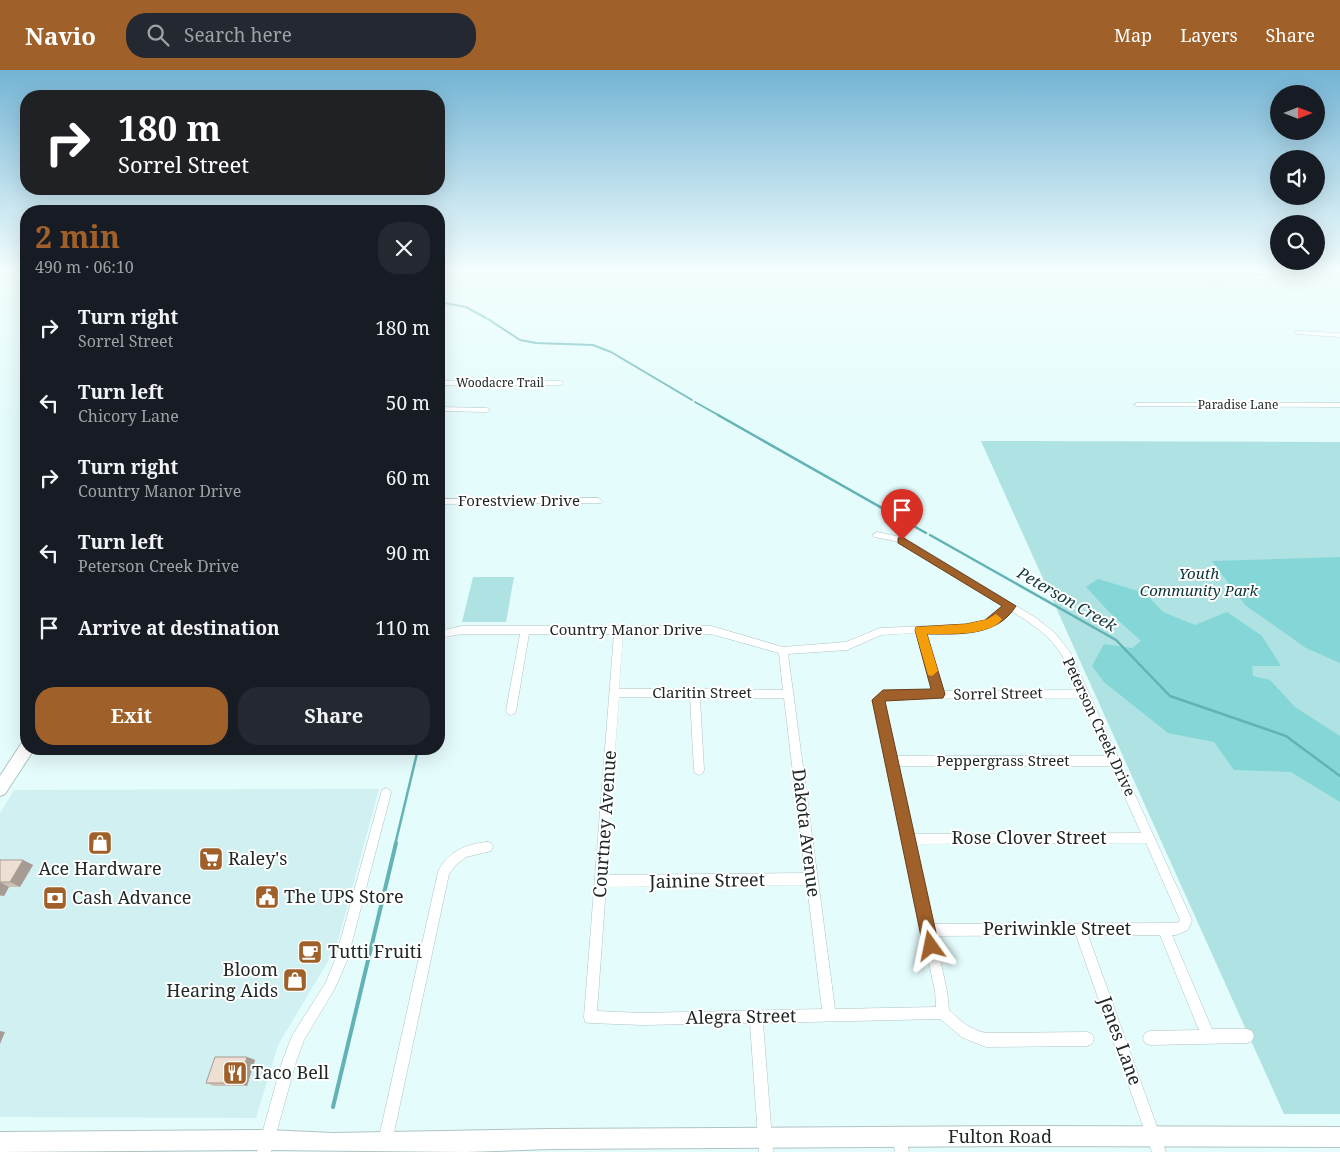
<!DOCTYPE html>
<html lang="en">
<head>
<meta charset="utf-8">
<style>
  :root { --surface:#171b24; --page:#242831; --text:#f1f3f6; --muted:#9ea1a6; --accent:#a06029 }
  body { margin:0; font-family:"Noto Serif",serif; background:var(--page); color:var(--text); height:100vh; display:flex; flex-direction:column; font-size:19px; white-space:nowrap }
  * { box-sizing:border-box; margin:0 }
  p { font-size:16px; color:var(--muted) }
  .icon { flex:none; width:28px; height:28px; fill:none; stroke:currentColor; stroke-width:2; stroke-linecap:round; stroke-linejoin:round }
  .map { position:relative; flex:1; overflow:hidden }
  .side { position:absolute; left:20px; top:135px; width:425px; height:550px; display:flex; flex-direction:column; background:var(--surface); border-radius:20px; box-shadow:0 5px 20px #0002 }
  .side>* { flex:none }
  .hud { position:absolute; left:20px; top:20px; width:425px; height:105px; border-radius:20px; box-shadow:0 5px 20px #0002; background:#202124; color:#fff; overflow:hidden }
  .needle { width:32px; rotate:90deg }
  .buttons { position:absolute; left:1270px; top:15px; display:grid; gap:10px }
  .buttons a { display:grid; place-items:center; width:55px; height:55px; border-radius:50%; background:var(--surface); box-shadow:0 5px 20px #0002; font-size:25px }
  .pin { position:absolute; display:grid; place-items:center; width:42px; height:42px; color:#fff; margin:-51px -21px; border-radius:50% 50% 50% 0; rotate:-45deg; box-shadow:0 0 5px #0007 }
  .pin .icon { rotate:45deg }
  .me { position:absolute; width:55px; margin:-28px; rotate:348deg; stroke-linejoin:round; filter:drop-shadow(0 0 4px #0008) }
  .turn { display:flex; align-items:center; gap:18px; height:105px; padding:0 15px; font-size:22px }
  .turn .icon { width:65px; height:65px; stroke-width:2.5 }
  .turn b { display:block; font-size:35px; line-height:42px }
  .round { display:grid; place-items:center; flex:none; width:52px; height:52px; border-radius:20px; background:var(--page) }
  .overview { display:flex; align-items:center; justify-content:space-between; height:85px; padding:0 15px }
  h1 { font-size:30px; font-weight:700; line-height:38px; color:var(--accent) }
  .action { display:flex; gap:10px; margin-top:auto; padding:10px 15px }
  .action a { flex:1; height:58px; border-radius:20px; background:var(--accent); color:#fff; font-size:20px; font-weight:700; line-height:58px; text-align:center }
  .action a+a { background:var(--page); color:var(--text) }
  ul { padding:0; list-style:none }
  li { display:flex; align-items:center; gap:15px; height:75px; padding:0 15px }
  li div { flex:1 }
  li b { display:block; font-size:19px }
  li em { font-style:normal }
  header { display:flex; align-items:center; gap:30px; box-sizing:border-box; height:70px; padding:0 25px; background:var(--accent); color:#fff }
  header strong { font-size:24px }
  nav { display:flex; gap:28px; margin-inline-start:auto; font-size:18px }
  .search { width:350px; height:45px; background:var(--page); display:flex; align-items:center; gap:12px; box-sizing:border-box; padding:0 18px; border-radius:20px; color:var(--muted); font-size:19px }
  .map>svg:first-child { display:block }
  .built { fill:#d0f0f1 }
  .green { fill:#aee2e3 }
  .forest { fill:#85d6d7 }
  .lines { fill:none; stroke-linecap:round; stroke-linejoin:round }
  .stream-far2 { stroke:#63b3b5; stroke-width:2 }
  .stream-far1 { stroke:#63b3b5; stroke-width:2.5 }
  .stream { stroke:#63b3b5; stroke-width:4 }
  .street-casing { stroke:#afc4c4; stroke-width:1 }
  .secondary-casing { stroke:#afc4c4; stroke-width:2 }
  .street { fill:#fff; fill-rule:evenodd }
  .secondary { fill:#fff; fill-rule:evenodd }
  .wall { fill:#cdc0b5 }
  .shaded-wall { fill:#a79c94 }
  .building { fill:#eedfd3; stroke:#a79c94 }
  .route { fill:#a06029; stroke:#683e1b }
  .slow { fill:#f59e0b }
  .labels { text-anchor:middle; stroke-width:4; stroke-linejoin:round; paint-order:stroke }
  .far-street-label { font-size:12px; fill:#202828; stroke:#fff }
  .street-label { font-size:15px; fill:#202828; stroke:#fff }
  .park-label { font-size:15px; font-style:italic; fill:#0a3334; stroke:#fff }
  .water-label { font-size:16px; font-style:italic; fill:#123a3b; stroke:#fff }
  .near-street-label { font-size:18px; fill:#202828; stroke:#fff }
  .near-poi-label { font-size:18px; fill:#202828; stroke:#fff; text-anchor:start }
</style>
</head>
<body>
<header>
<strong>Navio</strong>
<div class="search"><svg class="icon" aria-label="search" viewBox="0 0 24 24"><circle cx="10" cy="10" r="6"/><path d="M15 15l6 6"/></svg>Search here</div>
<nav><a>Map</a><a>Layers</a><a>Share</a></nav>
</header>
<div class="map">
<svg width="1340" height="1082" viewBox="0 0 1340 1082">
  <rect width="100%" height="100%" fill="#e5fcfc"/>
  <!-- built -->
  <polygon class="built" points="379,719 336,878 278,975 256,1048 0,1047 0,743 14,720"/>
  <!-- green -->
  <g class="green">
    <polygon points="981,371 1340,372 1340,1044 1284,1044"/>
    <polygon points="473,507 514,507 506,552 462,552"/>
  </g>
  <!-- forest -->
  <g class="forest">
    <polygon points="1340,487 1340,593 1306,578 1245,535 1212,491"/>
    <polygon points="1098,509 1145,523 1163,542 1195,555 1227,542 1262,566 1281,596 1252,596 1253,606 1270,610 1295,637 1340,666 1340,732 1291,702 1234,700 1214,672 1168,663 1104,612 1092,596 1104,574 1132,578 1141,571 1110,543 1086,517"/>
  </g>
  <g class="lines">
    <!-- stream-far2 -->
    <g class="stream-far2">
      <polyline points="439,232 466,237 486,248"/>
      <polyline points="488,249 520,270 536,273 593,275 611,282 692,330"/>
      <polyline points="695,332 720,346"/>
    </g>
    <!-- stream-far1 -->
    <g class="stream-far1">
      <polyline points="718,345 926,463"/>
      <polyline points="930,465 1116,570 1170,626 1286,666 1340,706"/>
      <polyline points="395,775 418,679"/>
    </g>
    <!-- stream -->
    <polyline class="stream" points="333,1037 396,773"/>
    <defs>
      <g id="street">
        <polygon points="1340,204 1340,208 1207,210 1204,208 1207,206"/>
        <polygon points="1298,261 1340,263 1340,267 1296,264 1296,262"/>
        <polygon points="439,311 561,311 564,313 561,315 439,315"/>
        <polygon points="1137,333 1340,333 1340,337 1135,336 1134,335"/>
        <polygon points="439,337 487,338 490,340 487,342 439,341"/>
        <polygon points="598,428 602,431 601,433 439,434 439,429"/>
        <path d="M877 462 905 468 1036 548 1054 562 1070 582 1118 687 1121 691 1120 692 1192 850 1188 860 1176 865H1172L1212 959H1247L1252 961 1254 966 1252 971 1247 973 1150 975 1145 973 1143 968 1145 963 1150 961 1199 960 1160 865H1088L1166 1082H1152L1076 865 935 866 947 921 949 940C960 951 971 960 986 963L1087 962 1092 964 1094 969 1092 974 1087 976 986 977 963 968 940 949 763 953 773 1082H759L750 953 642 955 590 953 585 952 584 947 614 564H529L516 641 514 644 511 645 508 644 506 641 520 564H462L439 568V561L462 556H711L783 577 846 572 880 558 976 554 989 550 1004 536 900 472 874 467 873 465ZM1011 541C1031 553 1051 566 1063 587 1069 597 1073 609 1078 620L943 621 925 563C949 562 972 562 995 555ZM916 563 933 621C917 621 883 616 873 630L935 921 936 937 835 939 788 584 847 580 881 565ZM623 564H711L779 583 783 620 699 619 695 618 691 619H619ZM619 627H690L694 700 695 703 699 705 703 703 704 700 700 628H784L805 803 606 805ZM1081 628 1107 686H895L883 632 888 629ZM897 696H1111L1141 763 912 764ZM1146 773 1180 850 1179 852 1176 853 932 854 915 774ZM807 815 822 939 642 943 597 941 606 817Z"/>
        <polygon points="386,718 390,720 391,723 347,891 334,920 304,970 296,992 271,1082 257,1082 282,992 292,966 326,912 335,890 381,723 382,720"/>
        <path d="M487 772 491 773 493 777 491 781 466 787 456 795 449 804 392 1072 390 1077 385 1079 380 1077 378 1072 438 802C447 782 466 774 487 772Z"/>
        <polygon points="899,1060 904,1062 909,1082 895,1082 892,1067 894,1062"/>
      </g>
      <g id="secondary">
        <polygon points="26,673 26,679 33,679 31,684 5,724 0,726 0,706 21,674"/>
        <polygon points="1026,1056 1340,1057 1340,1077 1026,1076 550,1079 466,1082 267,1080 0,1082 0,1062 267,1060 333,1063 550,1059"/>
      </g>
    </defs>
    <!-- street casing -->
    <use href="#street" class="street-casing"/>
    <!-- secondary casing -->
    <use href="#secondary" class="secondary-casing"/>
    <!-- street -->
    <use href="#street" class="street"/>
    <!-- secondary -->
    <use href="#secondary" class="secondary"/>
  </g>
  <!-- wall -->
  <g class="wall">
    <polygon points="0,790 23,790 33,795 20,817 9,817 4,826 0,826"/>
    <polygon points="247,987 255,990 247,1016 214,1016 206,1013"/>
  </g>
  <!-- shaded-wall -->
  <g class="shaded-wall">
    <polygon points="23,790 33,795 20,817 10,812"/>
    <polygon points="0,812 9,817 4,826 0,825"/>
    <polygon points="0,961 5,962 0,974"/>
    <polygon points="247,987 255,990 247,1016 239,1013"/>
  </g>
  <!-- building -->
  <g class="building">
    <polygon points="0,790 23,790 10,812 0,812"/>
    <polygon points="215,987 247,987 239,1013 206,1013"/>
  </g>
  <!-- sky -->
  <linearGradient id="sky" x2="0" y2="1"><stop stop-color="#73b4d4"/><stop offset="0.57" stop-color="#f3fefe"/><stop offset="1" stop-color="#f3fefe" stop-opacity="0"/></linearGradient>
  <rect width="1340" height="351" fill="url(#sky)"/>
  <!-- route -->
  <path class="route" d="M902 467 1016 536C997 567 959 564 927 564L945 624 943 628 885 631 939 876 937 881 931 883 926 881 923 876 872 630 883 620 931 619 915 560 916 557 966 554 985 550 1002 536 898 473V468Z"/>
  <!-- slow -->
  <path class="slow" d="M996 544 1002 549C992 566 946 564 927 564L938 601 932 606 928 605 915 560 916 557 966 554 988 549Z"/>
  <!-- icons -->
  <defs>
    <symbol id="shop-square" viewBox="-11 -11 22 22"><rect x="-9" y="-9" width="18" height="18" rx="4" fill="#a06029" stroke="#fff"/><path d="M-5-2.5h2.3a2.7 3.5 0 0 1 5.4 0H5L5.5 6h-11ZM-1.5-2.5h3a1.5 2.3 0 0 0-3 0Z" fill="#fff"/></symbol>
    <symbol id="supermarket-square" viewBox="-11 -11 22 22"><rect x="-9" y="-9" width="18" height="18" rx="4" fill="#a06029" stroke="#fff"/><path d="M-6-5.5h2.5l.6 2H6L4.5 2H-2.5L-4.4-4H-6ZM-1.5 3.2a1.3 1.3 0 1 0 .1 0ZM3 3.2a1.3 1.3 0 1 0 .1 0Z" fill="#fff"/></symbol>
    <symbol id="civic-square" viewBox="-11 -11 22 22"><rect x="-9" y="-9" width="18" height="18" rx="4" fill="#a06029" stroke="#fff"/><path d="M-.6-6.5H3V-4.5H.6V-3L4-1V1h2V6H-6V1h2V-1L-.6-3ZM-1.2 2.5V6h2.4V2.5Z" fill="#fff"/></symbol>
    <symbol id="bank-square" viewBox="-11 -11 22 22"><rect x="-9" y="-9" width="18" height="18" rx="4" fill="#a06029" stroke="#fff"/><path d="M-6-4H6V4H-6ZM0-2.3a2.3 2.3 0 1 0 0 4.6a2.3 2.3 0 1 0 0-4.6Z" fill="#fff"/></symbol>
    <symbol id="cafe-square" viewBox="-11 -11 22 22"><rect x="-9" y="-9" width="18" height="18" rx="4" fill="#a06029" stroke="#fff"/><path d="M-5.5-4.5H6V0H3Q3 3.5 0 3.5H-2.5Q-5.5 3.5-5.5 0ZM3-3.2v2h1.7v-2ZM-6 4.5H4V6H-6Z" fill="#fff"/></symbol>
    <symbol id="restaurant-square" viewBox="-11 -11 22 22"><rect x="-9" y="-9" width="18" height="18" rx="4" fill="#a06029" stroke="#fff"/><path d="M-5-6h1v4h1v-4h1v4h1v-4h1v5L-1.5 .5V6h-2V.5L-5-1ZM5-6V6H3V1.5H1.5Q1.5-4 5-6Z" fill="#fff"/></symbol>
  </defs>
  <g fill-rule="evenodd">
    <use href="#shop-square" x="86" y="759" width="28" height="28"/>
    <use href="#supermarket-square" x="197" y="775" width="28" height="28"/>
    <use href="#civic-square" x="253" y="813" width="28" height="28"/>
    <use href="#bank-square" x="41" y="814" width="28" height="28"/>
    <use href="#cafe-square" x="296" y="868" width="28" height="28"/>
    <use href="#shop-square" x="281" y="896" width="28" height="28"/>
    <use href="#restaurant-square" x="221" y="989" width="28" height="28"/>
  </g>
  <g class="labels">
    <!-- far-street labels -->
    <g class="far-street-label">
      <text x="500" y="317">Woodacre Trail</text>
      <text x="1238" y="339">Paradise Lane</text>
    </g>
    <!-- street labels -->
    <g class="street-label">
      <text x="519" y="436">Forestview Drive</text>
      <text x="626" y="565">Country Manor Drive</text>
      <text x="702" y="628">Claritin Street</text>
      <text transform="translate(998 624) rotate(-1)" y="5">Sorrel Street</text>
      <text transform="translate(1099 657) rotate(65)" y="5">Peterson Creek Drive</text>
      <text x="1003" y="696">Peppergrass Street</text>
    </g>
    <!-- park labels -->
    <g class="park-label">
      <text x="1199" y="509">Youth<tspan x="1199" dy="17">Community Park</tspan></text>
    </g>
    <!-- water labels -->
    <g class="water-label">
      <text transform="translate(1067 529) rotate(30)" y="6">Peterson Creek</text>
    </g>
    <!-- near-street labels -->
    <g class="near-street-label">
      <text transform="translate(605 754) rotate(-86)" y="6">Courtney Avenue</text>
      <text transform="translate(806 763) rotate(83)" y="6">Dakota Avenue</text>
      <text x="1029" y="774">Rose Clover Street</text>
      <text transform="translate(707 811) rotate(-1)" y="6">Jainine Street</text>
      <text x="1057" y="865">Periwinkle Street</text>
      <text transform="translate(741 947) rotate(-1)" y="6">Alegra Street</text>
      <text transform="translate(1120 971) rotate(70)" y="6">Jenes Lane</text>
      <text x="1000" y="1073">Fulton Road</text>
    </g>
    <!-- near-poi labels -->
    <g class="near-poi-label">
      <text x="228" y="795">Raley's</text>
      <text x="100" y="805" text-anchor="middle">Ace Hardware</text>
      <text x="284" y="833">The UPS Store</text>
      <text x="72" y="834">Cash Advance</text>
      <text x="328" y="888">Tutti Fruiti</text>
      <text x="278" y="906" text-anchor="end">Bloom<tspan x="278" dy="21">Hearing Aids</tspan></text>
      <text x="252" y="1009">Taco Bell</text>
    </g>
  </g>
</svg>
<div class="buttons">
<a><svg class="needle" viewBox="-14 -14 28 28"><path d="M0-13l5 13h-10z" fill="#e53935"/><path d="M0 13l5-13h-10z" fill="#9ea1a6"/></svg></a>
<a><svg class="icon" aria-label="sound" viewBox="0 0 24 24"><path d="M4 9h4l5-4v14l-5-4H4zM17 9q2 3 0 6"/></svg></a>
<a><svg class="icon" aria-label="search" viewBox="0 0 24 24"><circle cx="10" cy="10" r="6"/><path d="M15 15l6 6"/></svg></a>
</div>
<div class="pin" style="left:902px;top:470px;background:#d93025"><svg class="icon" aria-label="arrive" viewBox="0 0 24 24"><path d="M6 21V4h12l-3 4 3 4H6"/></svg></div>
<svg class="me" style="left:931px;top:876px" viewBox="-20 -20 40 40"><path d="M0-17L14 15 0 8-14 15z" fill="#a06029" stroke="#fff" stroke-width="4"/></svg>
<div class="hud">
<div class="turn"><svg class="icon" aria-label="right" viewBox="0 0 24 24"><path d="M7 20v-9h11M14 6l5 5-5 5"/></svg><div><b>180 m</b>Sorrel Street</div></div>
</div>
<section class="side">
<div class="overview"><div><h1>2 min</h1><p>490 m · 06:10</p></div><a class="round"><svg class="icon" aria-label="close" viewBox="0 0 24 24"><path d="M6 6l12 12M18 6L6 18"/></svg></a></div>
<ul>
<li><svg class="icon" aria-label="right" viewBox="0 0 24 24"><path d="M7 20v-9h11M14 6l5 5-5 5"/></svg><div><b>Turn right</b><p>Sorrel Street</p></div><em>180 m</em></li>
<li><svg class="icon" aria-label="left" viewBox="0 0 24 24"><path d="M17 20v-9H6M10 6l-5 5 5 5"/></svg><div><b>Turn left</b><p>Chicory Lane</p></div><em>50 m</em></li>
<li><svg class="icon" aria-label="right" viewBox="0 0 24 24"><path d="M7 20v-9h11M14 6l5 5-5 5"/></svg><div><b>Turn right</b><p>Country Manor Drive</p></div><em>60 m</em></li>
<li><svg class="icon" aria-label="left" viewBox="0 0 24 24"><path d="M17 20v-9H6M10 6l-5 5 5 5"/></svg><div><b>Turn left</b><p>Peterson Creek Drive</p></div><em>90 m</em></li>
<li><svg class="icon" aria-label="arrive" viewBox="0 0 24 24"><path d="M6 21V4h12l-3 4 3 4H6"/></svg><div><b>Arrive at destination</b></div><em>110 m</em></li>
</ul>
<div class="action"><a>Exit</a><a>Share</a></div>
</section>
</div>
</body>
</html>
